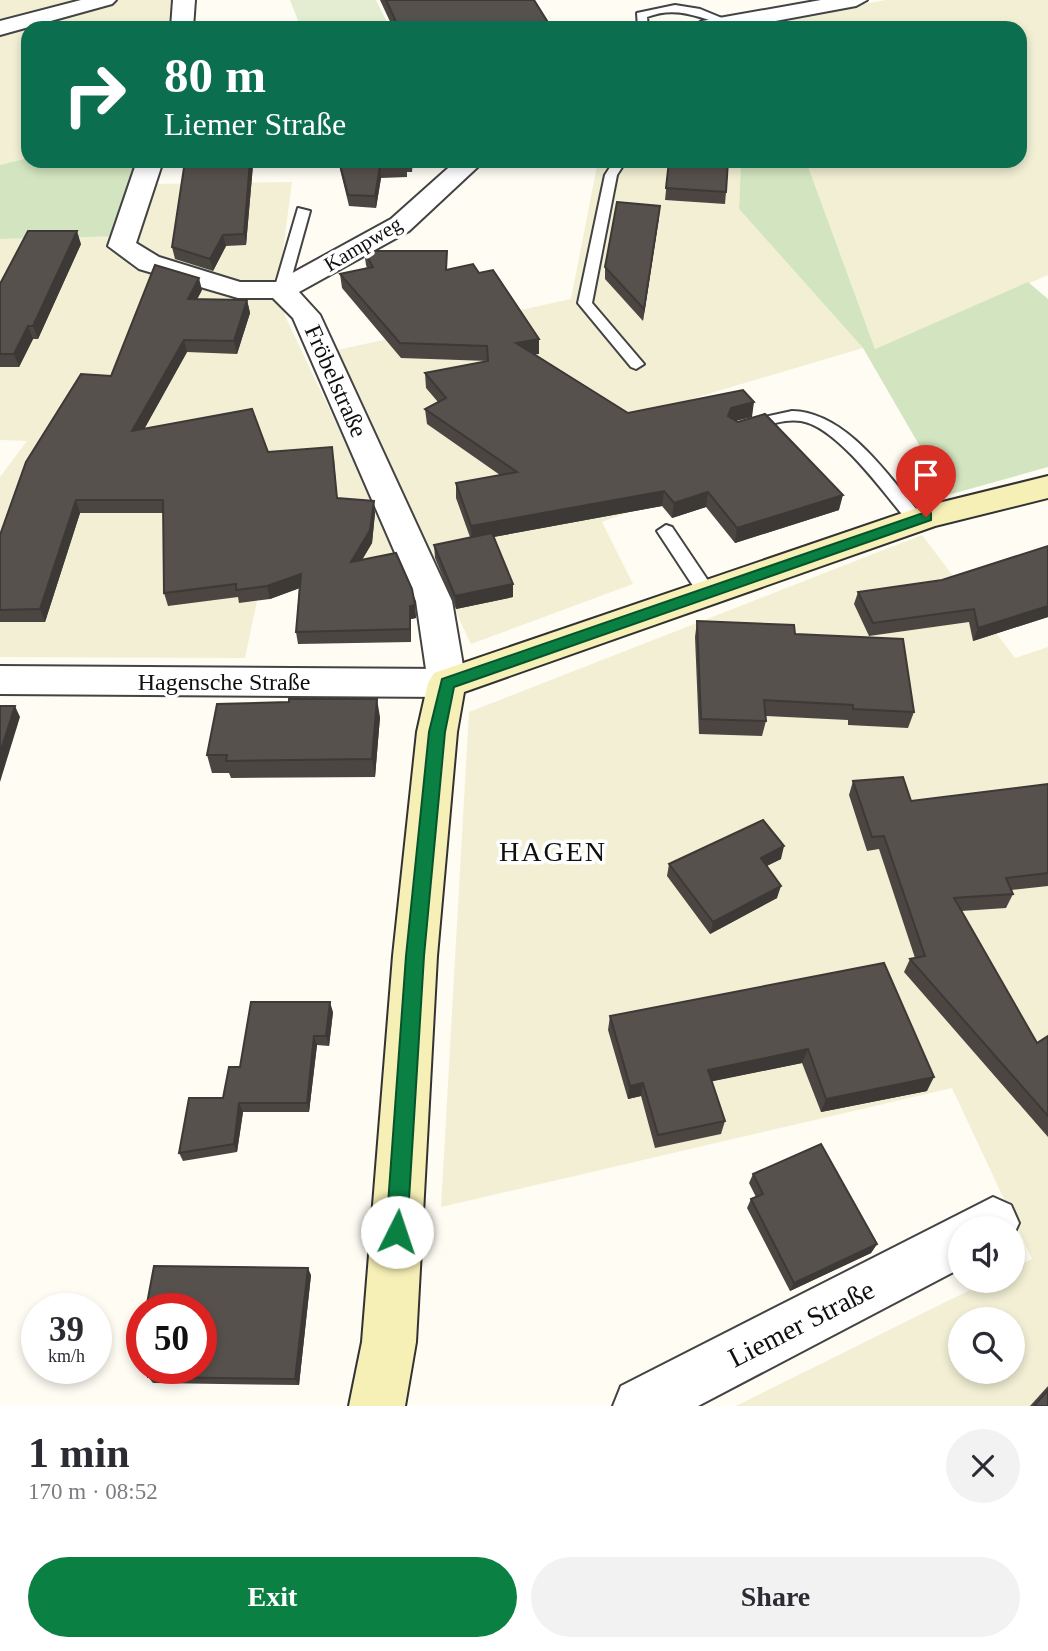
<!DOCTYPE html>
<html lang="en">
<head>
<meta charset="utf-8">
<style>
  :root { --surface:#fff; --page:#f2f2f3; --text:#2b2b33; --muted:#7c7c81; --accent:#0b8043 }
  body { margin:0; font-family:"Times New Roman",serif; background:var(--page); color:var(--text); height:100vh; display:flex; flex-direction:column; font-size:26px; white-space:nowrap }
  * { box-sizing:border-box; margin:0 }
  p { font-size:23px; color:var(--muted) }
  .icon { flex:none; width:38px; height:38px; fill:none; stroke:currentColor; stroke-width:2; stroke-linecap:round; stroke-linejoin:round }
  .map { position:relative; height:1406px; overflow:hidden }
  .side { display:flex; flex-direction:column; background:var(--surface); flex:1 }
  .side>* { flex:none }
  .top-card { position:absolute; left:21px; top:21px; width:1006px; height:147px; border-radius:21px; box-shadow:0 4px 10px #0003; background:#0b6e4f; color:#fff; overflow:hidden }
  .buttons { position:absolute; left:948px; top:1216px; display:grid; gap:14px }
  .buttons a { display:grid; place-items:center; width:77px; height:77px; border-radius:50%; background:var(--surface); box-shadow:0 4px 10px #0003; font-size:35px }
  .speed { position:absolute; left:21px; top:1293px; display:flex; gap:14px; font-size:35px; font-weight:700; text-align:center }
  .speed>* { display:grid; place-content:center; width:91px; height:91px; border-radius:50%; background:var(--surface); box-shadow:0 4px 10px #0003; line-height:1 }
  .speed small { font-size:18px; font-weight:400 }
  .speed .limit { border:10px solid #d22; background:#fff; color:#111 }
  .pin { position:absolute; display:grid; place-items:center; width:60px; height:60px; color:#fff; margin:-72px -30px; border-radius:50% 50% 50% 0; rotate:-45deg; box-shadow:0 0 7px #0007 }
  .pin .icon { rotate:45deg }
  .me { position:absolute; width:77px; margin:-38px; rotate:4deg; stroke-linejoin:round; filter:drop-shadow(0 0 5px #0008) }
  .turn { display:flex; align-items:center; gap:24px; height:147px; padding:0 28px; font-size:32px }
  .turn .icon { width:91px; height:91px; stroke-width:2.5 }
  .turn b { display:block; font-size:49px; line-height:60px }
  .round { display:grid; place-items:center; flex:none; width:74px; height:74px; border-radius:37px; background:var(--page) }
  .headline { display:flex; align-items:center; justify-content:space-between; height:119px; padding:0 28px }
  h1 { font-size:42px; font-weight:800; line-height:52px }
  .button { display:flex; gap:14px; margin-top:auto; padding:14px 28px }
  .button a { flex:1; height:80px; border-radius:42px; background:var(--accent); color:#fff; font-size:28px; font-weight:800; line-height:80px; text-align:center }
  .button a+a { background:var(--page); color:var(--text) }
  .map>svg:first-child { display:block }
  .farmland { fill:#f2efd5; fill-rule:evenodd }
  .green { fill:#d3e5c0 }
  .pitch { fill:#e4edd1 }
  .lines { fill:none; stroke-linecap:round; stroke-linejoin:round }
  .service-casing { stroke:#434343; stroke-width:4 }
  .minor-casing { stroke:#434343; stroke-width:4 }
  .tertiary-casing { stroke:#434343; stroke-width:4 }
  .secondary-casing { stroke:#323232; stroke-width:4 }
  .service { fill:#fff; fill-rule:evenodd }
  .minor { fill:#fff; fill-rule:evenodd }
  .tertiary { fill:#fff; fill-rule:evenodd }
  .secondary { fill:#f6efb6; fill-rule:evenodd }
  .wall { fill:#4b4642 }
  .shaded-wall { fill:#3d3936 }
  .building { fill:#57514d; stroke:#3d3936; stroke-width:2 }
  .route { fill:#0b8043; stroke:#07532c; stroke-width:2 }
  .labels { text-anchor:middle; stroke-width:7; stroke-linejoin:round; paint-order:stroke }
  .far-street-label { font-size:21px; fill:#101010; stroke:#fff }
  .street-label { font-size:24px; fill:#101010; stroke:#fff }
  .quarter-label { font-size:28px; letter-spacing:2px; fill:#101010; stroke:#fff }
  .near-street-label { font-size:28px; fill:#101010; stroke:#fff }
</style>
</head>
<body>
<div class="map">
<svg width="1048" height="1406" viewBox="0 0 1048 1406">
  <rect width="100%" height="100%" fill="#fefcf3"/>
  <!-- farmland -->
  <g class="farmland">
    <polygon points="0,0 93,0 0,24"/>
    <polygon points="114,0 177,0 174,28 28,28 28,158 0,165 0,30"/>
    <polygon points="886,0 1048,0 1048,275 875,349 806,161 1020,161 1020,28 758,28 756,23"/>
    <polygon points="598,161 741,161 739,209 863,348 691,399 742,471 602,522 633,584 471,644 333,351 571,299"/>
    <polygon points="292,182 280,273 285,316 398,553 262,577 245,658 0,657 0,477 27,441 0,440 0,239 132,236 151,184"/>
    <path d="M922 535 1015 658 1048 647V1406H736L988 1281H1013V1268L1032 1259 952 1088 441 1207 469 712ZM961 1320H1013V1372H961Z"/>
  </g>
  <!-- green -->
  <g class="green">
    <polygon points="28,158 28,161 160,161 132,236 0,239 0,165"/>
    <polygon points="741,161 806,161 875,349 1028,282 1048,299 1048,467 948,495 863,348 739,209"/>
  </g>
  <!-- pitch -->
  <polygon class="pitch" points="290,0 376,0 390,28 301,28"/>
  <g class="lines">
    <defs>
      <g id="service">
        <path d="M675 5 700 9 734 23 729 26C700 18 677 5 647 17L648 28H638L637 13Z"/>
        <polygon points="614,161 626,161 617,175 592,303 644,364 636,369 631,367 578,303 605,175"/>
        <polygon points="298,208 310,211 288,290 281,294 274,290"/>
        <path d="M792 411C847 412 890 478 922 516L924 520 922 524H910C886 496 838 427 801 421 783 418 765 427 748 431L740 426 742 422Z"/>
        <polygon points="666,525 672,527 713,588 716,593 713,598 701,598 657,531"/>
      </g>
      <g id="minor">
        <polygon points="81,0 116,0 112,4 0,35 0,21"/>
        <polygon points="173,0 195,0 193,28 171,28"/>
        <polygon points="821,0 867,0 856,6 738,28 691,28 702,21"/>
        <polygon points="137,161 163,161 136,243 159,257 240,282 276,282 391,219 456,161 484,161 409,231 299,292 320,315 452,601 466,683 460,693 447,697 434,693 428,683 416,601 293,318 273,298 238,298 139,269 108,246"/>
        <polygon points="993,1197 1011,1205 1019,1223 1013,1236 1013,1228 961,1228 961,1268 698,1406 613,1406 621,1386"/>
      </g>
      <polygon id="tertiary" points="0,666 447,669 460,673 466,683 460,693 447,697 0,694"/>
      <polygon id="secondary" points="1048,476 1048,498 935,526 464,692 457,732 437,956 416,1342 405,1406 349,1406 362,1342 393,956 417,732 428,683 434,673 914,509"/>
    </defs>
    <!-- service casing -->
    <use href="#service" class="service-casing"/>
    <!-- minor casing -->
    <use href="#minor" class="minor-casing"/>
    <!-- tertiary casing -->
    <use href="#tertiary" class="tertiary-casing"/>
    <!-- secondary casing -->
    <use href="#secondary" class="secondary-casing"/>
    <!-- service -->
    <use href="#service" class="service"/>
    <!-- minor -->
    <use href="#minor" class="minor"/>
    <!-- tertiary -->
    <use href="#tertiary" class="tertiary"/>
    <!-- secondary -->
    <use href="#secondary" class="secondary"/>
  </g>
  <!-- wall -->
  <g class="wall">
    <polygon points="380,0 534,0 549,28 393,28"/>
    <polygon points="185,161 301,161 253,165 246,245 226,246 213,271 175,259 172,247"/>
    <polygon points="338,161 413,161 412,172 407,172 407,177 381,178 376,208 349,206"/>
    <polygon points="669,161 726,192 725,204 665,200"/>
    <polygon points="659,217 643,321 605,279 605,267"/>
    <polygon points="81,244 38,339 33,339 19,367 0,367 0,284"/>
    <polygon points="364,251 447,251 447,270 539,354 535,354 628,413 752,417 736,421 839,510 735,543 706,507 672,518 662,506 493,537 513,597 456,609 435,558 434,545 470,537 456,498 456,483 500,475 427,424 425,409 438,402 426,388 425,373 488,361 401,358 342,288 340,274 367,268 366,265"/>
    <polygon points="202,290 197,299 247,300 250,313 237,354 187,352 144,429 268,452 334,459 337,498 375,513 372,543 362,560 415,605 416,618 411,619 411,642 298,644 296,632 299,588 270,599 239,603 238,597 168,606 164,593 163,513 80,513 45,622 0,622 0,535"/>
    <polygon points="1048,546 1048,617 973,641 969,622 869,636 854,604 858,592 942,580"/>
    <polygon points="697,621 795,634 914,712 908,728 848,725 848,720 766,716 766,721 762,736 699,734 695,637"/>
    <polygon points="380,717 375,777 231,778 229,773 212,773 207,755"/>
    <polygon points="853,781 911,801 1048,784 1048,886 1011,890 1013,894 1006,908 961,911 1037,1043 1048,1036 1048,1137 904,972 910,959 915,958 879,849 867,851 849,795"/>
    <polygon points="781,859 767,866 777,898 710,934 667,876 669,864"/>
    <polygon points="884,963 927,1091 821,1112 802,1063 712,1081 725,1121 721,1134 655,1148 641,1096 628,1099 608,1030 610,1016"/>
    <polygon points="333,1012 329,1046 317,1045 309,1112 243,1112 237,1152 183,1161 179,1153 223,1098 240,1067"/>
    <polygon points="753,1174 877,1244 871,1253 790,1291 747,1208 751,1199 756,1197 749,1183"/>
    <polygon points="311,1275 299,1385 153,1383 148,1377"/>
    <polygon points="1048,1386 1048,1406 1030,1406"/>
  </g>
  <!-- shaded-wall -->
  <g class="shaded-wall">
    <polygon points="549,24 549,28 513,28"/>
    <polygon points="250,161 252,161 253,165 246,245 244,234"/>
    <polygon points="380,166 381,178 376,208 375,196"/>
    <polygon points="660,206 659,217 643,321 644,309"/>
    <polygon points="77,231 81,244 38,339 33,326"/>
    <polygon points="223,235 226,246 213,271 210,259"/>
    <polygon points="199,278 202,290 191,311 188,299"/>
    <polygon points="247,300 250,313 237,354 234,341"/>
    <polygon points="28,326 33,339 19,367 14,354"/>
    <polygon points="539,339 539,354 517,357 516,343"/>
    <polygon points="184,340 187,352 136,444 132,431"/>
    <polygon points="754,402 752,417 728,422 728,416 731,408"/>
    <polygon points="664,491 662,506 472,541 471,526"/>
    <polygon points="708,492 706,507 672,518 674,503"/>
    <polygon points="843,495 839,510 735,543 737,528"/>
    <polygon points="76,500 80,513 45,622 40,609"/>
    <polygon points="374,501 375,513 372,543 353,575 351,562"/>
    <polygon points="301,574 303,587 270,599 267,586"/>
    <polygon points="513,584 513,597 456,609 455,596"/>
    <polygon points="415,605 416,618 411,619 411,642 410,629 410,606"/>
    <polygon points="1048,606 1048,617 973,641 978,628"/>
    <polygon points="377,699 380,717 375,777 372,759"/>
    <polygon points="15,706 20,717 0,782 0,753"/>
    <polygon points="784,846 781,859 758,870 761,858"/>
    <polygon points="781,886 777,898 710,934 713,922"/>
    <polygon points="330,1002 333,1012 329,1046 326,1036"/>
    <polygon points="314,1036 317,1045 309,1112 307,1103"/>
    <polygon points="808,1049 802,1063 704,1083 708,1070"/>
    <polygon points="934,1077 927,1091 821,1112 826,1099"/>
    <polygon points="643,1083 641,1096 628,1099 630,1086"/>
    <polygon points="239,1103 243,1112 237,1152 234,1144"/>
    <polygon points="877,1244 871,1253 790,1291 794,1283"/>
    <polygon points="308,1268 311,1275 299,1385 295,1379"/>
  </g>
  <!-- building -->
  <g class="building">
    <polygon points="386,0 534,0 549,24 513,28 399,28"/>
    <polygon points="185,161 250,161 244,234 223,235 210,259 172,247"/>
    <polygon points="339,161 407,161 407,166 380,166 375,196 348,195"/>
    <polygon points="669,161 728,161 726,192 666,188"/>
    <polygon points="617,202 660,206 644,309 605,267"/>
    <polygon points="28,231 77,231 33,326 28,326 14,354 0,354 0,284"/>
    <polygon points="364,251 447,251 446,270 473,264 479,273 493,270 539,339 516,343 628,413 743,390 754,402 731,408 728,416 738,422 765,414 843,495 737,528 708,492 674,503 664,491 471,526 456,483 517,472 425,409 446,398 425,373 488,361 487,346 400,343 340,274 373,267"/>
    <polygon points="155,265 199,278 188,299 247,300 234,341 184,340 132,431 252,409 268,452 332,447 337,498 374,501 370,530 351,562 396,553 412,589 415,605 410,606 410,629 296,632 301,574 267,586 236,590 236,584 164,593 163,500 76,500 40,609 0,610 0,535 26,462 81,374 111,376"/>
    <polygon points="492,533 513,584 455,596 434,545"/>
    <polygon points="1048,546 1048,606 978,628 974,609 873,623 858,592 942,580"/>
    <polygon points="697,621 794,625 795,634 903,639 914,712 853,709 853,705 764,700 766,721 701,719"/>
    <polygon points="289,699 377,699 372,759 226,761 227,755 207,755 217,704 289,702"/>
    <polygon points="0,706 15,706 0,753"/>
    <polygon points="903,777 911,801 1048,784 1048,873 1006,878 1013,894 954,898 1037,1043 1048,1036 1048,1116 910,959 925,956 884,836 872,837 853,781"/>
    <polygon points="763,820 784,846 761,858 781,886 713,922 669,864"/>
    <polygon points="884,963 934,1077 826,1099 808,1049 708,1070 725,1121 658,1135 643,1083 630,1086 610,1016"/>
    <polygon points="251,1002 330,1002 326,1036 314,1036 307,1103 239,1103 234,1144 179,1153 189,1098 223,1098 229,1067 240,1067"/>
    <polygon points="821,1144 877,1244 794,1283 751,1199 763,1194 753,1174"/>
    <polygon points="154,1266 308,1268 295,1379 148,1377 149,1368 201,1368 201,1309 146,1309"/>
    <polygon points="1048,1390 1048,1406 1034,1406"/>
  </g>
  <!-- route -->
  <polygon class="route" points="926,512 931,513 931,520 454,687 445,732 424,956 407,1232 404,1240 397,1243 389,1240 386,1232 406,956 429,732 442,679"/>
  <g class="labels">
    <!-- far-street labels -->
    <g class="far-street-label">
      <text transform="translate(363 244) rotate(-31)" y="7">Kampweg</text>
    </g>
    <!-- street labels -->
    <g class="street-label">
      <text transform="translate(336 381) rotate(66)" y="8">Fröbelstraße</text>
      <text x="224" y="690">Hagensche Straße</text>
    </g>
    <!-- quarter labels -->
    <g class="quarter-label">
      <text x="553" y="861">HAGEN</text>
    </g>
    <!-- near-street labels -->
    <g class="near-street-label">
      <text transform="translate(801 1323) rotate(-27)" y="10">Liemer Straße</text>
    </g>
  </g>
</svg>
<div class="buttons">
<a><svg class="icon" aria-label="sound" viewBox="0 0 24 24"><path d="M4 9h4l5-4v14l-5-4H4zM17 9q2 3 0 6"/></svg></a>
<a><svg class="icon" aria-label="search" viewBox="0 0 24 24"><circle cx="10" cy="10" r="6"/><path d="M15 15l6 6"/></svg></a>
</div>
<div class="speed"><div>39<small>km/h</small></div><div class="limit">50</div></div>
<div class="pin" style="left:926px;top:517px;background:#d93025"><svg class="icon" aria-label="arrive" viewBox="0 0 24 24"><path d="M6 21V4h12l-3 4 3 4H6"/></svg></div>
<svg class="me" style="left:397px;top:1232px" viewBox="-20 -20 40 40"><circle r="19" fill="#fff"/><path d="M0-13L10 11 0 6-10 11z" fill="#0b8043"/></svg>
<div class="top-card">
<div class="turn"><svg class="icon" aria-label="right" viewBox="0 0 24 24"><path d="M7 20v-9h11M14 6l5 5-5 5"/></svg><div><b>80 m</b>Liemer Straße</div></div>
</div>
</div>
<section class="side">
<div class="headline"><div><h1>1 min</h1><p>170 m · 08:52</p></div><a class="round"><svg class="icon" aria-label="close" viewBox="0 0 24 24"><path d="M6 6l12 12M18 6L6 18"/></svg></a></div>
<div class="button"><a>Exit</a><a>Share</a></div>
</section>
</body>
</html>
